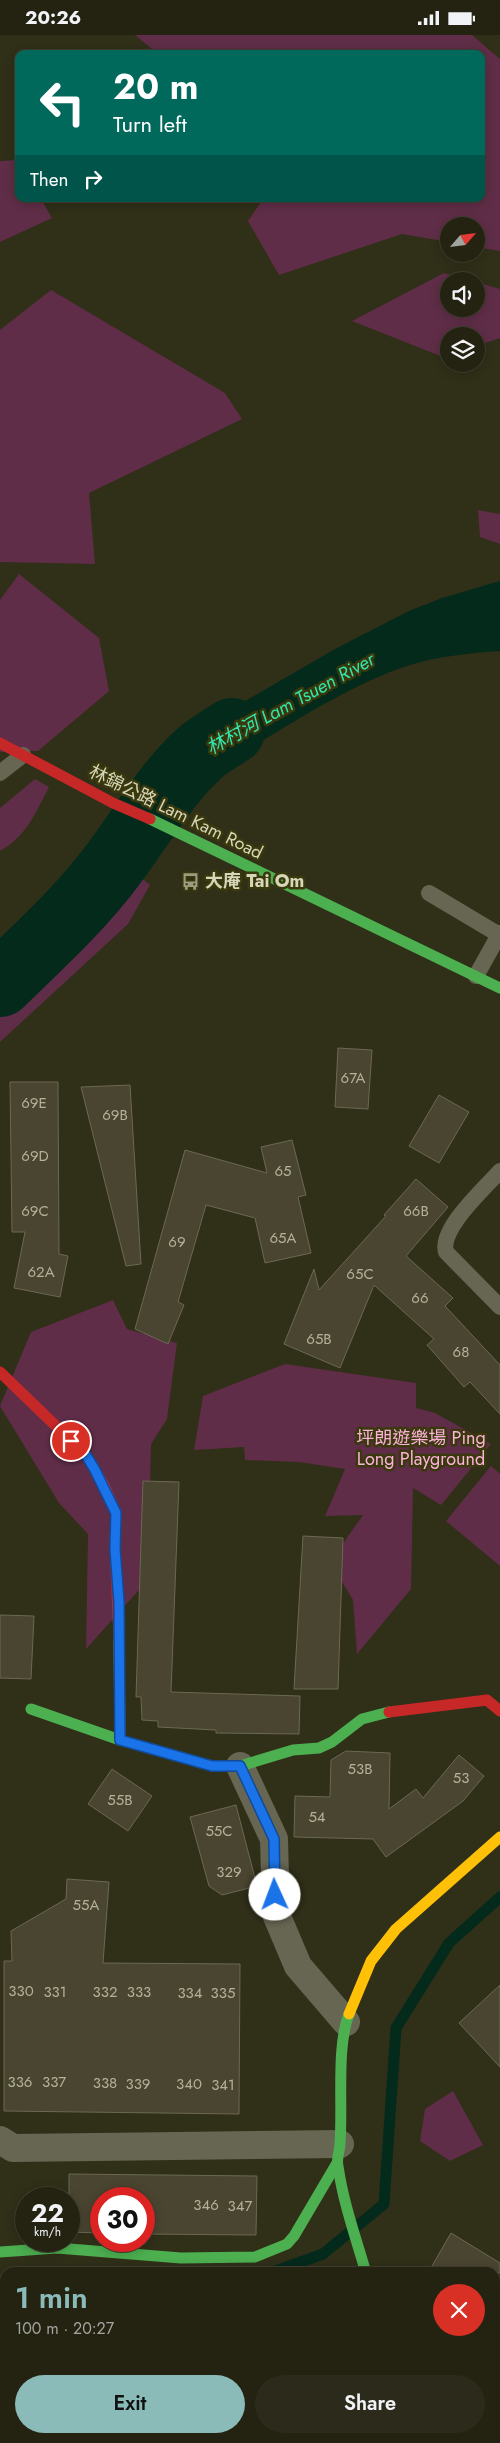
<!DOCTYPE html>
<html lang="en">
<head>
<meta charset="utf-8">
<style>
  :root { --surface:#242312; --page:#2c2b1b; --text:#f1f3f6; --muted:#a3a49f; --line:#414032; --accent:#8bbbb9 }
  body { margin:0; font-family:Jost,"Noto Sans TC",sans-serif; background:var(--page); color:var(--text); height:100vh; display:flex; flex-direction:column; font-size:19px; white-space:nowrap }
  * { box-sizing:border-box; margin:0 }
  p { font-size:16px; color:var(--muted) }
  .icon { flex:none; width:28px; height:28px; fill:none; stroke:currentColor; stroke-width:2; stroke-linecap:round; stroke-linejoin:round }
  .map { position:relative; flex:1; overflow:hidden }
  .panel { position:absolute; left:0px; top:2232px; width:500px; height:176px; display:flex; flex-direction:column; background:var(--surface); border-radius:15px 15px 0 0; box-shadow:0 2px 12px #0003,0 0 0 1px var(--line) }
  .panel>* { flex:none }
  .top-card { position:absolute; left:15px; top:15px; width:470px; height:152px; border-radius:10px; box-shadow:0 2px 12px #0003,0 0 0 1px var(--line); background:#00695c; color:#fff; overflow:hidden }
  .needle { width:32px; rotate:62deg }
  .buttons { position:absolute; left:440px; top:182px; display:grid; gap:10px }
  .buttons a { display:grid; place-items:center; width:45px; height:45px; border-radius:50%; background:var(--surface); box-shadow:0 2px 12px #0003,0 0 0 1px var(--line); font-size:25px }
  .speed { position:absolute; left:15px; top:2152px; display:flex; gap:10px; font-size:25px; font-weight:700; text-align:center }
  .speed>* { display:grid; place-content:center; width:65px; height:65px; border-radius:50%; background:var(--surface); box-shadow:0 2px 12px #0003,0 0 0 1px var(--line); line-height:1 }
  .speed small { font-size:12px; font-weight:400 }
  .speed .limit { border:8px solid #d22; background:#fff; color:#111 }
  .pin { position:absolute; display:grid; place-items:center; width:42px; height:42px; color:#fff; margin:-21px; border:2px solid #fff; border-radius:50%; box-shadow:0 1px 5px #0007 }
  .me { position:absolute; width:55px; margin:-28px; rotate:358deg; stroke-linejoin:round; filter:drop-shadow(0 0 4px #0008) }
  .turn { display:flex; align-items:center; gap:18px; height:105px; padding:0 15px; font-size:22px }
  .turn .icon { width:65px; height:65px; stroke-width:2.5 }
  .turn b { display:block; font-size:35px; line-height:42px }
  .then { display:flex; align-items:center; height:48px; padding:0 15px; background:#0003; gap:10px; font-size:19px }
  .round { display:grid; place-items:center; flex:none; width:52px; height:52px; border-radius:26px; background:var(--page) }
  .headline { display:flex; align-items:center; justify-content:space-between; height:85px; padding:0 15px }
  h1 { font-size:30px; font-weight:600; line-height:38px; color:var(--accent) }
  .action { display:flex; gap:10px; margin-top:auto; padding:10px 15px }
  .action a { flex:1; height:58px; border-radius:30px; background:var(--accent); color:#111; font-size:20px; font-weight:600; line-height:58px; text-align:center }
  .action a+a { background:var(--page); color:var(--text) }
  .status { display:flex; justify-content:space-between; align-items:center; height:35px; padding:0 25px; background:var(--surface); direction:ltr }
  .status svg { height:14px; fill:currentColor }
  .map>svg:first-child { display:block }
  .green { fill:#5f2d47 }
  .water { fill:#042a1c }
  .lines { fill:none; stroke-linecap:round; stroke-linejoin:round }
  .stream { stroke:#042a1c; stroke-width:11 }
  .river { stroke:#042a1c; stroke-width:66 }
  .building { fill:#4a4530; stroke:#6c6853 }
  .lane { stroke:#676653; stroke-width:16 }
  .street { stroke:#676653; stroke-width:28 }
  .fast { stroke:#4caf50; stroke-width:11 }
  .slow { stroke:#ffc107; stroke-width:11 }
  .jam { stroke:#c62828; stroke-width:11 }
  .route-casing { stroke:#114b97; stroke-width:12 }
  .route { stroke:#1a73e8; stroke-width:9 }
  .labels { text-anchor:middle; stroke-width:5; stroke-linejoin:round; paint-order:stroke }
  .number-label { font-size:15px; fill:#b3b297 }
  .street-label { font-size:18px; fill:#d6d6b9; stroke:#3a380d }
  .poi-label { font-size:18px; font-weight:bold; fill:#d6d6b9; stroke:#3a380d; text-anchor:start }
  .park-label { font-size:18px; fill:#fcb2d9; stroke:#3a380d }
  .water-label { font-size:19px; font-style:italic; fill:#2ee8af; stroke:#3a380d }
</style>
</head>
<body>
<div class="status"><b>20:26</b><svg viewBox="0 0 49 12"><path d="M0 12V9h3v3zM5 12V6h3v6zM10 12V3h3v9zM15 12V0h3v12zM26 1h20v11H26zM47 4h2v5h-2z"/></svg></div>
<div class="map">
<svg width="500" height="2408" viewBox="0 0 500 2408">
  <rect width="100%" height="100%" fill="#302f18"/>
  <!-- green -->
  <g class="green">
    <polygon points="135,0 472,0 500,24 500,216 476,212 476,191 449,191 449,207 402,199 279,240 248,186 263,164 481,164 481,19 158,19"/>
    <polygon points="18,125 19,164 41,164 52,183 0,207 0,126"/>
    <polygon points="444,238 473,246 449,246 449,274 476,274 476,247 500,254 500,303 476,311 476,301 449,301 449,320 443,322 352,286"/>
    <polygon points="51,255 225,358 242,384 89,458 95,529 0,527 0,295"/>
    <polygon points="478,475 500,479 500,509 480,502"/>
    <polygon points="19,539 99,603 109,656 38,716 0,717 0,565"/>
    <path d="M35 744 49 752C36 777 26 802 0 816V773Z"/>
    <polygon points="133,836 150,850 128,889 0,1007 0,962 40,927"/>
    <polygon points="113,1265 127,1294 177,1308 167,1384 151,1409 148,1545 86,1614 88,1499 59,1468 0,1371 31,1297"/>
    <polygon points="285,1329 416,1348 416,1373 435,1378 491,1409 441,1470 413,1453 411,1554 357,1619 353,1565 330,1527 363,1480 325,1481 345,1434 299,1427 245,1425 244,1412 194,1415 203,1361"/>
    <polygon points="491,1431 500,1439 500,1531 446,1486"/>
    <polygon points="453,2056 483,2110 450,2126 420,2106 425,2074"/>
  </g>
  <!-- water -->
  <path class="water" d="M500 546V616C471 618 438 621 410 630 354 648 302 682 252 712 221 730 201 748 165 758L157 752 151 742 165 717 216 683 335 614 409 576 442 563Z"/>
  <g class="lines">
    <!-- stream -->
    <g class="stream">
      <polyline points="270,2238 323,2219 384,2169 396,1993 449,1908 500,1862"/>
      <polyline points="0,2271 5,2269"/>
    </g>
    <!-- river -->
    <path class="river" d="M0 949C39 911 80 874 112 831 141 793 165 749 201 717 210 709 222 703 232 696"/>
  </g>
  <!-- building -->
  <g class="building">
    <polygon points="338,1013 372,1015 368,1074 335,1072"/>
    <polygon points="10,1047 58,1047 59,1219 68,1221 60,1262 14,1253 25,1197 12,1197"/>
    <polygon points="130,1050 141,1229 126,1231 81,1052"/>
    <polygon points="439,1060 469,1077 439,1128 409,1111"/>
    <polygon points="292,1105 306,1160 298,1162 311,1218 265,1228 255,1183 206,1170 178,1267 184,1270 168,1309 135,1294 185,1115 267,1138 261,1112"/>
    <polygon points="416,1144 448,1172 406,1221 453,1263 445,1271 500,1330 500,1379 470,1347 464,1352 427,1310 434,1304 374,1250 340,1333 284,1309 314,1234 319,1255 386,1181 384,1180"/>
    <polygon points="143,1446 179,1447 171,1657 300,1661 299,1699 216,1698 216,1695 158,1692 158,1686 142,1685 141,1662 136,1662"/>
    <polygon points="303,1501 343,1503 338,1654 294,1654"/>
    <polygon points="0,1580 34,1581 31,1644 0,1643"/>
    <polygon points="346,1716 390,1718 389,1774 416,1754 423,1763 459,1720 484,1741 463,1766 386,1822 373,1804 294,1802 295,1761 330,1762 331,1725"/>
    <polygon points="112,1734 152,1761 128,1796 88,1769"/>
    <polygon points="236,1770 257,1851 222,1860 209,1851 190,1782"/>
    <polygon points="67,1844 109,1847 103,1928 240,1929 239,2079 4,2076 4,1926 12,1926 11,1896 66,1864"/>
    <polygon points="500,1950 500,2032 459,1988"/>
    <polygon points="69,2139 257,2141 256,2200 144,2199 144,2164 101,2164 101,2198 69,2197"/>
    <polygon points="451,2198 500,2228 500,2238 428,2238"/>
  </g>
  <g class="lines">
    <!-- lane -->
    <g class="lane">
      <polyline points="0,738 23,720"/>
      <polyline points="429,858 498,899"/>
      <polyline points="476,941 500,898"/>
      <path d="M500 1136C485 1153 439 1194 446 1217L500 1272"/>
    </g>
    <!-- street -->
    <g class="street">
      <polyline points="240,1731 274,1804 276,1879 298,1931 346,1987"/>
      <polyline points="0,2105 13,2113 340,2109"/>
      <polyline points="495,2355 500,2352"/>
      <polyline points="460,2404 463,2408"/>
    </g>
    <!-- fast -->
    <g class="fast">
      <polyline points="150,784 500,953"/>
      <polyline points="31,1674 120,1705 212,1731 240,1731 293,1715 319,1713 332,1707 362,1684 389,1677"/>
      <path d="M349 1979C336 2012 343 2071 340 2108 340 2116 336 2123 338 2131 343 2167 356 2203 366 2238"/>
      <polyline points="0,2217 57,2213 181,2223 255,2222 287,2209 294,2201 337,2128"/>
    </g>
    <!-- slow -->
    <g class="slow">
      <polyline points="119,1604 120,1705"/>
      <polyline points="349,1979 371,1926 396,1894 500,1802"/>
    </g>
    <!-- jam -->
    <g class="jam">
      <polyline points="0,708 113,768 150,784"/>
      <polyline points="0,1337 86,1420 104,1450 116,1478 115,1514 119,1604"/>
      <polyline points="389,1677 487,1665 500,1676"/>
    </g>
  </g>
  <g class="lines">
    <defs>
      <polyline id="route" points="71,1406 86,1420 95,1435 116,1478 115,1514 119,1567 120,1705 212,1731 240,1731 274,1804 275,1860"/>
    </defs>
    <!-- route casing -->
    <use href="#route" class="route-casing"/>
    <!-- route -->
    <use href="#route" class="route"/>
  </g>
  <!-- icons -->
  <defs>
    <symbol id="bus-bare" viewBox="-9 -9 18 18"><path d="M-5-6H5V4H4V6H2V4H-2V6H-4V4H-5ZM-3.5-4V0h7V-4ZM-3.5 1.2v1.5H-2V1.2ZM2 1.2v1.5H3.5V1.2Z" fill="#9c9c81" stroke="#3a380d" stroke-width="2.5" paint-order="stroke"/></symbol>
  </defs>
  <g fill-rule="evenodd">
    <use href="#bus-bare" x="178" y="834" width="25" height="25"/>
  </g>
  <g class="labels">
    <!-- number labels -->
    <g class="number-label">
      <text x="353" y="1048">67A</text>
      <text x="34" y="1073">69E</text>
      <text x="115" y="1085">69B</text>
      <text x="35" y="1126">69D</text>
      <text x="283" y="1141">65</text>
      <text x="35" y="1181">69C</text>
      <text x="416" y="1181">66B</text>
      <text x="283" y="1208">65A</text>
      <text x="177" y="1212">69</text>
      <text x="41" y="1242">62A</text>
      <text x="360" y="1244">65C</text>
      <text x="420" y="1268">66</text>
      <text x="319" y="1309">65B</text>
      <text x="461" y="1322">68</text>
      <text x="360" y="1739">53B</text>
      <text x="461" y="1748">53</text>
      <text x="120" y="1770">55B</text>
      <text x="317" y="1787">54</text>
      <text x="219" y="1801">55C</text>
      <text x="229" y="1842">329</text>
      <text x="86" y="1875">55A</text>
      <text x="21" y="1961">330</text>
      <text x="55" y="1962">331</text>
      <text x="105" y="1962">332</text>
      <text x="139" y="1962">333</text>
      <text x="190" y="1963">334</text>
      <text x="223" y="1963">335</text>
      <text x="20" y="2052">336</text>
      <text x="54" y="2052">337</text>
      <text x="105" y="2053">338</text>
      <text x="138" y="2054">339</text>
      <text x="189" y="2054">340</text>
      <text x="223" y="2055">341</text>
      <text x="206" y="2175">346</text>
      <text x="240" y="2176">347</text>
    </g>
    <!-- street labels -->
    <g class="street-label">
      <text transform="translate(176 777) rotate(26)" y="6">林錦公路 Lam Kam Road</text>
    </g>
    <!-- poi labels -->
    <g class="poi-label">
      <text x="205" y="852">大庵 Tai Om</text>
    </g>
    <!-- park labels -->
    <g class="park-label">
      <text x="421" y="1409">坪朗遊樂場 Ping<tspan x="421" dy="21">Long Playground</tspan></text>
    </g>
    <!-- water labels -->
    <g class="water-label">
      <text transform="translate(290 668) rotate(-29)" y="7">林村河 Lam Tsuen River</text>
    </g>
  </g>
</svg>
<div class="buttons">
<a><svg class="needle" viewBox="-14 -14 28 28"><path d="M0-13l5 13h-10z" fill="#e53935"/><path d="M0 13l5-13h-10z" fill="#a3a49f"/></svg></a>
<a><svg class="icon" aria-label="sound" viewBox="0 0 24 24"><path d="M4 9h4l5-4v14l-5-4H4zM17 9q2 3 0 6"/></svg></a>
<a><svg class="icon" aria-label="layers" viewBox="0 0 24 24"><path d="M12 4l9 5-9 5-9-5zM3 14l9 5 9-5"/></svg></a>
</div>
<div class="speed"><div>22<small>km/h</small></div><div class="limit">30</div></div>
<div class="pin" style="left:71px;top:1406px;background:#d93025"><svg class="icon" aria-label="arrive" viewBox="0 0 24 24"><path d="M6 21V4h12l-3 4 3 4H6"/></svg></div>
<svg class="me" style="left:275px;top:1860px" viewBox="-20 -20 40 40"><circle r="19" fill="#fff"/><path d="M0-13L10 11 0 6-10 11z" fill="#1a73e8"/></svg>
<div class="top-card">
<div class="turn"><svg class="icon" aria-label="left" viewBox="0 0 24 24"><path d="M17 20v-9H6M10 6l-5 5 5 5"/></svg><div><b>20 m</b>Turn left</div></div>
<div class="then">Then<svg class="icon" aria-label="right" viewBox="0 0 24 24"><path d="M7 20v-9h11M14 6l5 5-5 5"/></svg></div>
</div>
<section class="panel">
<div class="headline"><div><h1>1 min</h1><p>100 m · 20:27</p></div><a class="round" style="background:#d93025;color:#fff"><svg class="icon" aria-label="close" viewBox="0 0 24 24"><path d="M6 6l12 12M18 6L6 18"/></svg></a></div>
<div class="action"><a>Exit</a><a>Share</a></div>
</section>
</div>
</body>
</html>
